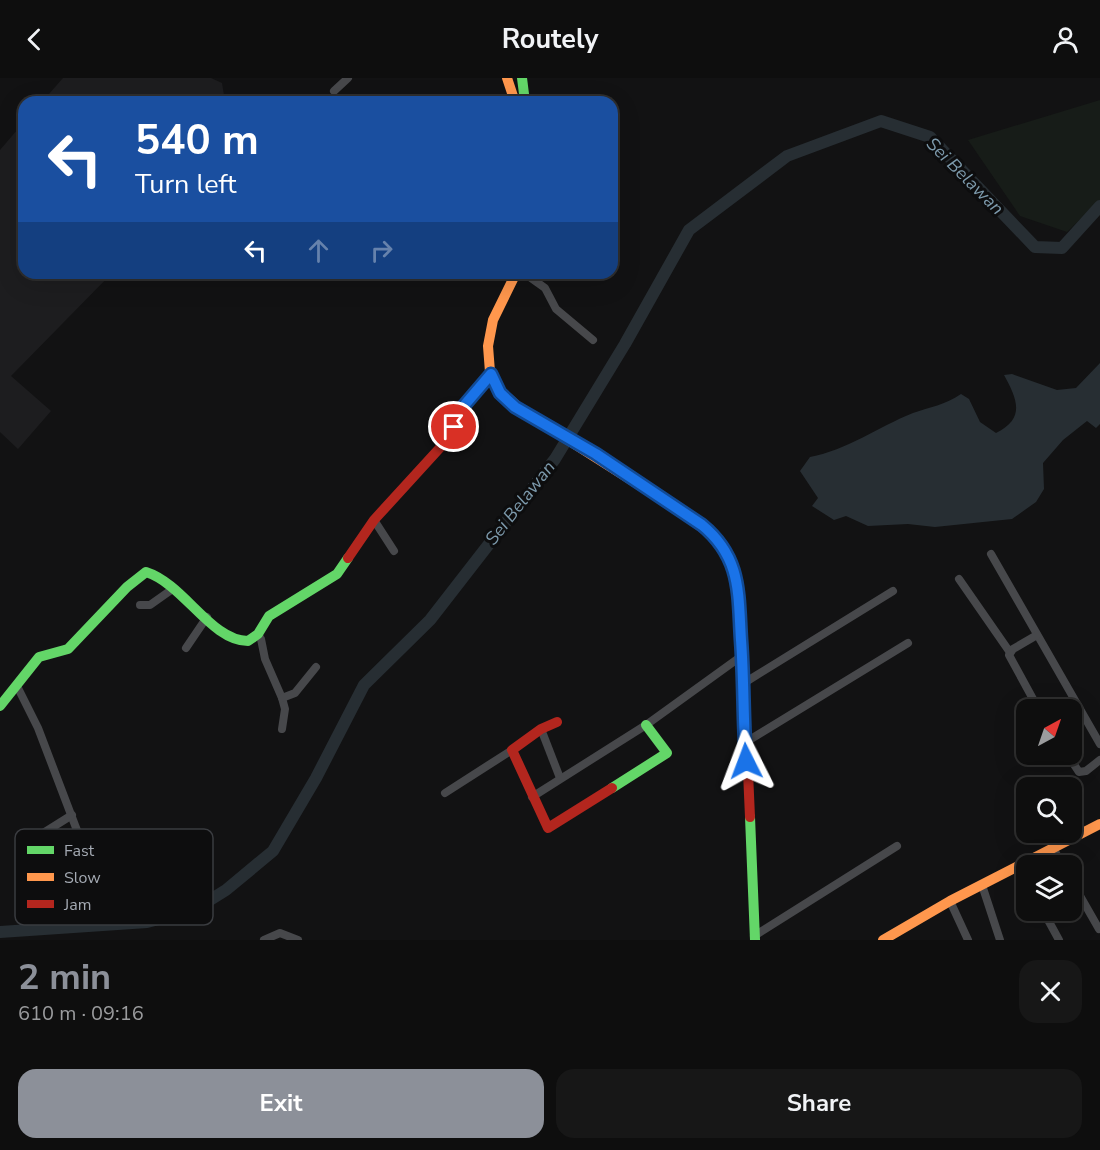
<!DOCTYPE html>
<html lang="en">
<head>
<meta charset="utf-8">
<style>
  :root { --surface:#0e0e0e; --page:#171717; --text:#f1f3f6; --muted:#9b9c9e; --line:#2e2e2e; --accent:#8c9099 }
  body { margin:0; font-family:"Nunito Sans",sans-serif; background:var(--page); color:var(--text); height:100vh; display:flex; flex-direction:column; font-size:22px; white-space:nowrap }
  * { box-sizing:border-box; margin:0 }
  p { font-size:20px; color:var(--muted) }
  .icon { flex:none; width:33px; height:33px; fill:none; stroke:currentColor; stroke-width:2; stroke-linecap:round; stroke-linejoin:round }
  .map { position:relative; height:862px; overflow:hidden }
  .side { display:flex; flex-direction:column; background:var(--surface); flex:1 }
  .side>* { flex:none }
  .hud { position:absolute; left:18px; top:18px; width:600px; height:183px; border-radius:18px; box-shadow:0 6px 24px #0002,0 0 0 2px var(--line); background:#1a4fa0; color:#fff; overflow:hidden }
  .needle { width:39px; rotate:40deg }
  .controls { position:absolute; left:1016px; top:621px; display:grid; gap:12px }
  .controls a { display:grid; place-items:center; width:66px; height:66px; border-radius:12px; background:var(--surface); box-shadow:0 6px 24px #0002,0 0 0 2px var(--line); font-size:30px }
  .pin { position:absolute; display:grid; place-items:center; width:51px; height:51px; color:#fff; margin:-26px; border:3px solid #fff; border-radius:50%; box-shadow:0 2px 6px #0007 }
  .me { position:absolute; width:66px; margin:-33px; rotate:357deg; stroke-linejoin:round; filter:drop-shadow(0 0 4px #0008) }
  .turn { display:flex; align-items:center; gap:21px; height:126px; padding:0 18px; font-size:27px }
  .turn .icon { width:78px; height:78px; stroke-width:2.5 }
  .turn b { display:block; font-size:42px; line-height:51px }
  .lanes { display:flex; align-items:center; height:57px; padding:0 18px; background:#0003; justify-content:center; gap:30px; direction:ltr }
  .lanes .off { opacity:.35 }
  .round { display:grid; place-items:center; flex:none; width:63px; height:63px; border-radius:18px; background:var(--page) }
  .overview { display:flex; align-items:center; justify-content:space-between; height:102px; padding:0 18px }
  h1 { font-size:36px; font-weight:700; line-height:45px; color:var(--accent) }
  .button { display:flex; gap:12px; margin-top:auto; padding:12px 18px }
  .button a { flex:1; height:69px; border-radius:18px; background:var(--accent); color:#fff; font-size:24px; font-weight:700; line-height:69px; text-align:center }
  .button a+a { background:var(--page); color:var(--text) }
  header { display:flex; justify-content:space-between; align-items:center; height:78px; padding:0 18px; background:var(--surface); font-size:27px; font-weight:700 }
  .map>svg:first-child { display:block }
  .built { fill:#1d1d1f }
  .green { fill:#171c18 }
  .water { fill:#272e33 }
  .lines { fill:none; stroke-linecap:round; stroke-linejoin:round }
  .river { stroke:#272e33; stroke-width:12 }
  .street { stroke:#47484b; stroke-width:8 }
  .fast { stroke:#63d668; stroke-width:10 }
  .slow { stroke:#ff974d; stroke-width:10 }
  .jam { stroke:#b3261e; stroke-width:10 }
  .route-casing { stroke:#114b97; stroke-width:15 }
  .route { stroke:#1a73e8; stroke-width:10 }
  .labels { text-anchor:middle; stroke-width:6; stroke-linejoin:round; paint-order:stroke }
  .water-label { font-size:18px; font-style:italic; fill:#7d9aac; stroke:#0d0d0e }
  .key { fill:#0d0d0e; stroke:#3a3c40; stroke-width:1.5 }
  .key-label { font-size:16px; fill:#a4aab3 }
</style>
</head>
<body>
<header><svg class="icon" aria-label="back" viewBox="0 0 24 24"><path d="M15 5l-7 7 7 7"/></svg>Routely<svg class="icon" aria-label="person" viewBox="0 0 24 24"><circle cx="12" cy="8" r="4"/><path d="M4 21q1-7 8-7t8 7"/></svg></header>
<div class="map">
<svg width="1100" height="862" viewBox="0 0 1100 862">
  <rect width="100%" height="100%" fill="#121213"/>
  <!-- built -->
  <g class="built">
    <polygon points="63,0 211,0 222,5 225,23 42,24"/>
    <polygon points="24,44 24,195 112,195 11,298 51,333 18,371 0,354 0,72"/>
  </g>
  <!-- green -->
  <polygon class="green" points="1100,22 1100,122 1067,154 1020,138 968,62"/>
  <!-- water -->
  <path class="water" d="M1100 285V346L1096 350 1087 343 1063 362 1043 385 1044 411 1036 424 1012 441 935 449 908 446 868 448 846 438 834 442 812 428 818 420 800 393 810 379C847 372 878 349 913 335 930 329 945 327 961 316L969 321 980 344 996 355C1026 340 1017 321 1004 297L1012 296 1057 312 1076 310Z"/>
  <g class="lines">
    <!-- river -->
    <polyline class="river" points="0,854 147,844 194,832 226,812 273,773 316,700 364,607 430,542 555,381 625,266 689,152 787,78 881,43 930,59 1035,169 1062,170 1100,128"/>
    <!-- street -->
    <g class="street">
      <polyline points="334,13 348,0"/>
      <polyline points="524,195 545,210 556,231 593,262"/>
      <polyline points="374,442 394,473"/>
      <polyline points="991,476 1100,666"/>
      <polyline points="959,501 1009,573"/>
      <polyline points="140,527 150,527 174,510"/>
      <polyline points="258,556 261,561 265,581 282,620 285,631 282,651"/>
      <polyline points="1037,557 1013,571 1009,577 1039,632"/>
      <polyline points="186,570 207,539"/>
      <polyline points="744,605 893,513"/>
      <polyline points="17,608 38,650 78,755"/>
      <polyline points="282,620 295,615 316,589"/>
      <polyline points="541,651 560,700"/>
      <polyline points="746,664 908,565"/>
      <polyline points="1067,676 1079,694 1086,693 1100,682"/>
      <polyline points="445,715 512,672"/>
      <polyline points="532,719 646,647 743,577"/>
      <polyline points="21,769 72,737"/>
      <polyline points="1053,770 1063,788"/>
      <polyline points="1071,802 1099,851"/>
      <polyline points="982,807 1000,862"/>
      <polyline points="950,823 968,862"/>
      <polyline points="1050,832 1047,840 1059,862"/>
      <polyline points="754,858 897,768"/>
      <polyline points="264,862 280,855 298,862"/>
    </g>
    <!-- fast -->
    <g class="fast">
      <polyline points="522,0 525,24"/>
      <path d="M0 628 39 579 68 571 127 509 146 494C184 506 211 563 248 563L258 556 269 538 337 496 348 480"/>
      <polyline points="612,710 667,675 646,647"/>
      <polyline points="750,739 755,862"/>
    </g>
    <!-- slow -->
    <g class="slow">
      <polyline points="507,0 515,24"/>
      <polyline points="516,195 493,242 488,268 490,294 500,313 524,334 680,433"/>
      <polyline points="883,862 950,823 1100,746"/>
    </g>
    <!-- jam -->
    <g class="jam">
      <polyline points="680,433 718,462 728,478 737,502 741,536 750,739"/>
      <polyline points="348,480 374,442 448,361 463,330 491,296"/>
      <polyline points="557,644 541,651 512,672 548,750 612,710"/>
    </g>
  </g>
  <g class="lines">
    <defs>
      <path id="route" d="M454 349 462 330 491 296 500 315 515 329 596 376 702 447C742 480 738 516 741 562 744 602 743 642 746 683"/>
    </defs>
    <!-- route casing -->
    <use href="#route" class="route-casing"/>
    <!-- route -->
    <use href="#route" class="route"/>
  </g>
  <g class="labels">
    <!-- water labels -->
    <g class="water-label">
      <text transform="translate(965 98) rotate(45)" y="6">Sei Belawan</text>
      <text transform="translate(520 425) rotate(-52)" y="6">Sei Belawan</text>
    </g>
  </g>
  <!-- legend -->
  <rect x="15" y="751" width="198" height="96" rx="9" class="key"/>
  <rect x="27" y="768" width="27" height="8" fill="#63d668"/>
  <rect x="27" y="795" width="27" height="8" fill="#ff974d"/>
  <rect x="27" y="822" width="27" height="8" fill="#b3261e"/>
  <g class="key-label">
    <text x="64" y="778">Fast</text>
    <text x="64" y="805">Slow</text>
    <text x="64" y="832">Jam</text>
  </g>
</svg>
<div class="controls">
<a><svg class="needle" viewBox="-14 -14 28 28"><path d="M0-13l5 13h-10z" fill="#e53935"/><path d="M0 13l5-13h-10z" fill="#9b9c9e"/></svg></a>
<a><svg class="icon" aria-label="search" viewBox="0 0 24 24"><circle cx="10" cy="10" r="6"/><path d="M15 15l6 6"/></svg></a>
<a><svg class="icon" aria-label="layers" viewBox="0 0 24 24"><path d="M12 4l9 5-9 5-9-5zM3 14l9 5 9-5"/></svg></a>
</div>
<div class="pin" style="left:454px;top:349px;background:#d93025"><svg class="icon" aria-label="arrive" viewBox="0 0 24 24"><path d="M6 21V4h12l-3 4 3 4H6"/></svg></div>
<svg class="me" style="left:746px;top:683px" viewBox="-20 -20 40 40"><path d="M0-17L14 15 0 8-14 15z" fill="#1a73e8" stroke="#fff" stroke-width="4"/></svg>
<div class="hud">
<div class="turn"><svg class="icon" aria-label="left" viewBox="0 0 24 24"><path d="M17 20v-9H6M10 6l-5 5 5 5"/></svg><div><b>540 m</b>Turn left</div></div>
<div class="lanes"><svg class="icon" aria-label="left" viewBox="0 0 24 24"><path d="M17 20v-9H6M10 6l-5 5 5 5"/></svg><svg class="icon off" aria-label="ahead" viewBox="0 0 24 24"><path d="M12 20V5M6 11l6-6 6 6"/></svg><svg class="icon off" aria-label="right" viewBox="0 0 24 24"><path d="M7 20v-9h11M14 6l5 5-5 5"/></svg></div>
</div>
</div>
<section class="side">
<div class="overview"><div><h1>2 min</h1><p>610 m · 09:16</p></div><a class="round"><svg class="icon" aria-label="close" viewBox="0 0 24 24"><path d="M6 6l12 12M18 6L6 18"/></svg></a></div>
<div class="button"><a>Exit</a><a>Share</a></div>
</section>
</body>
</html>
